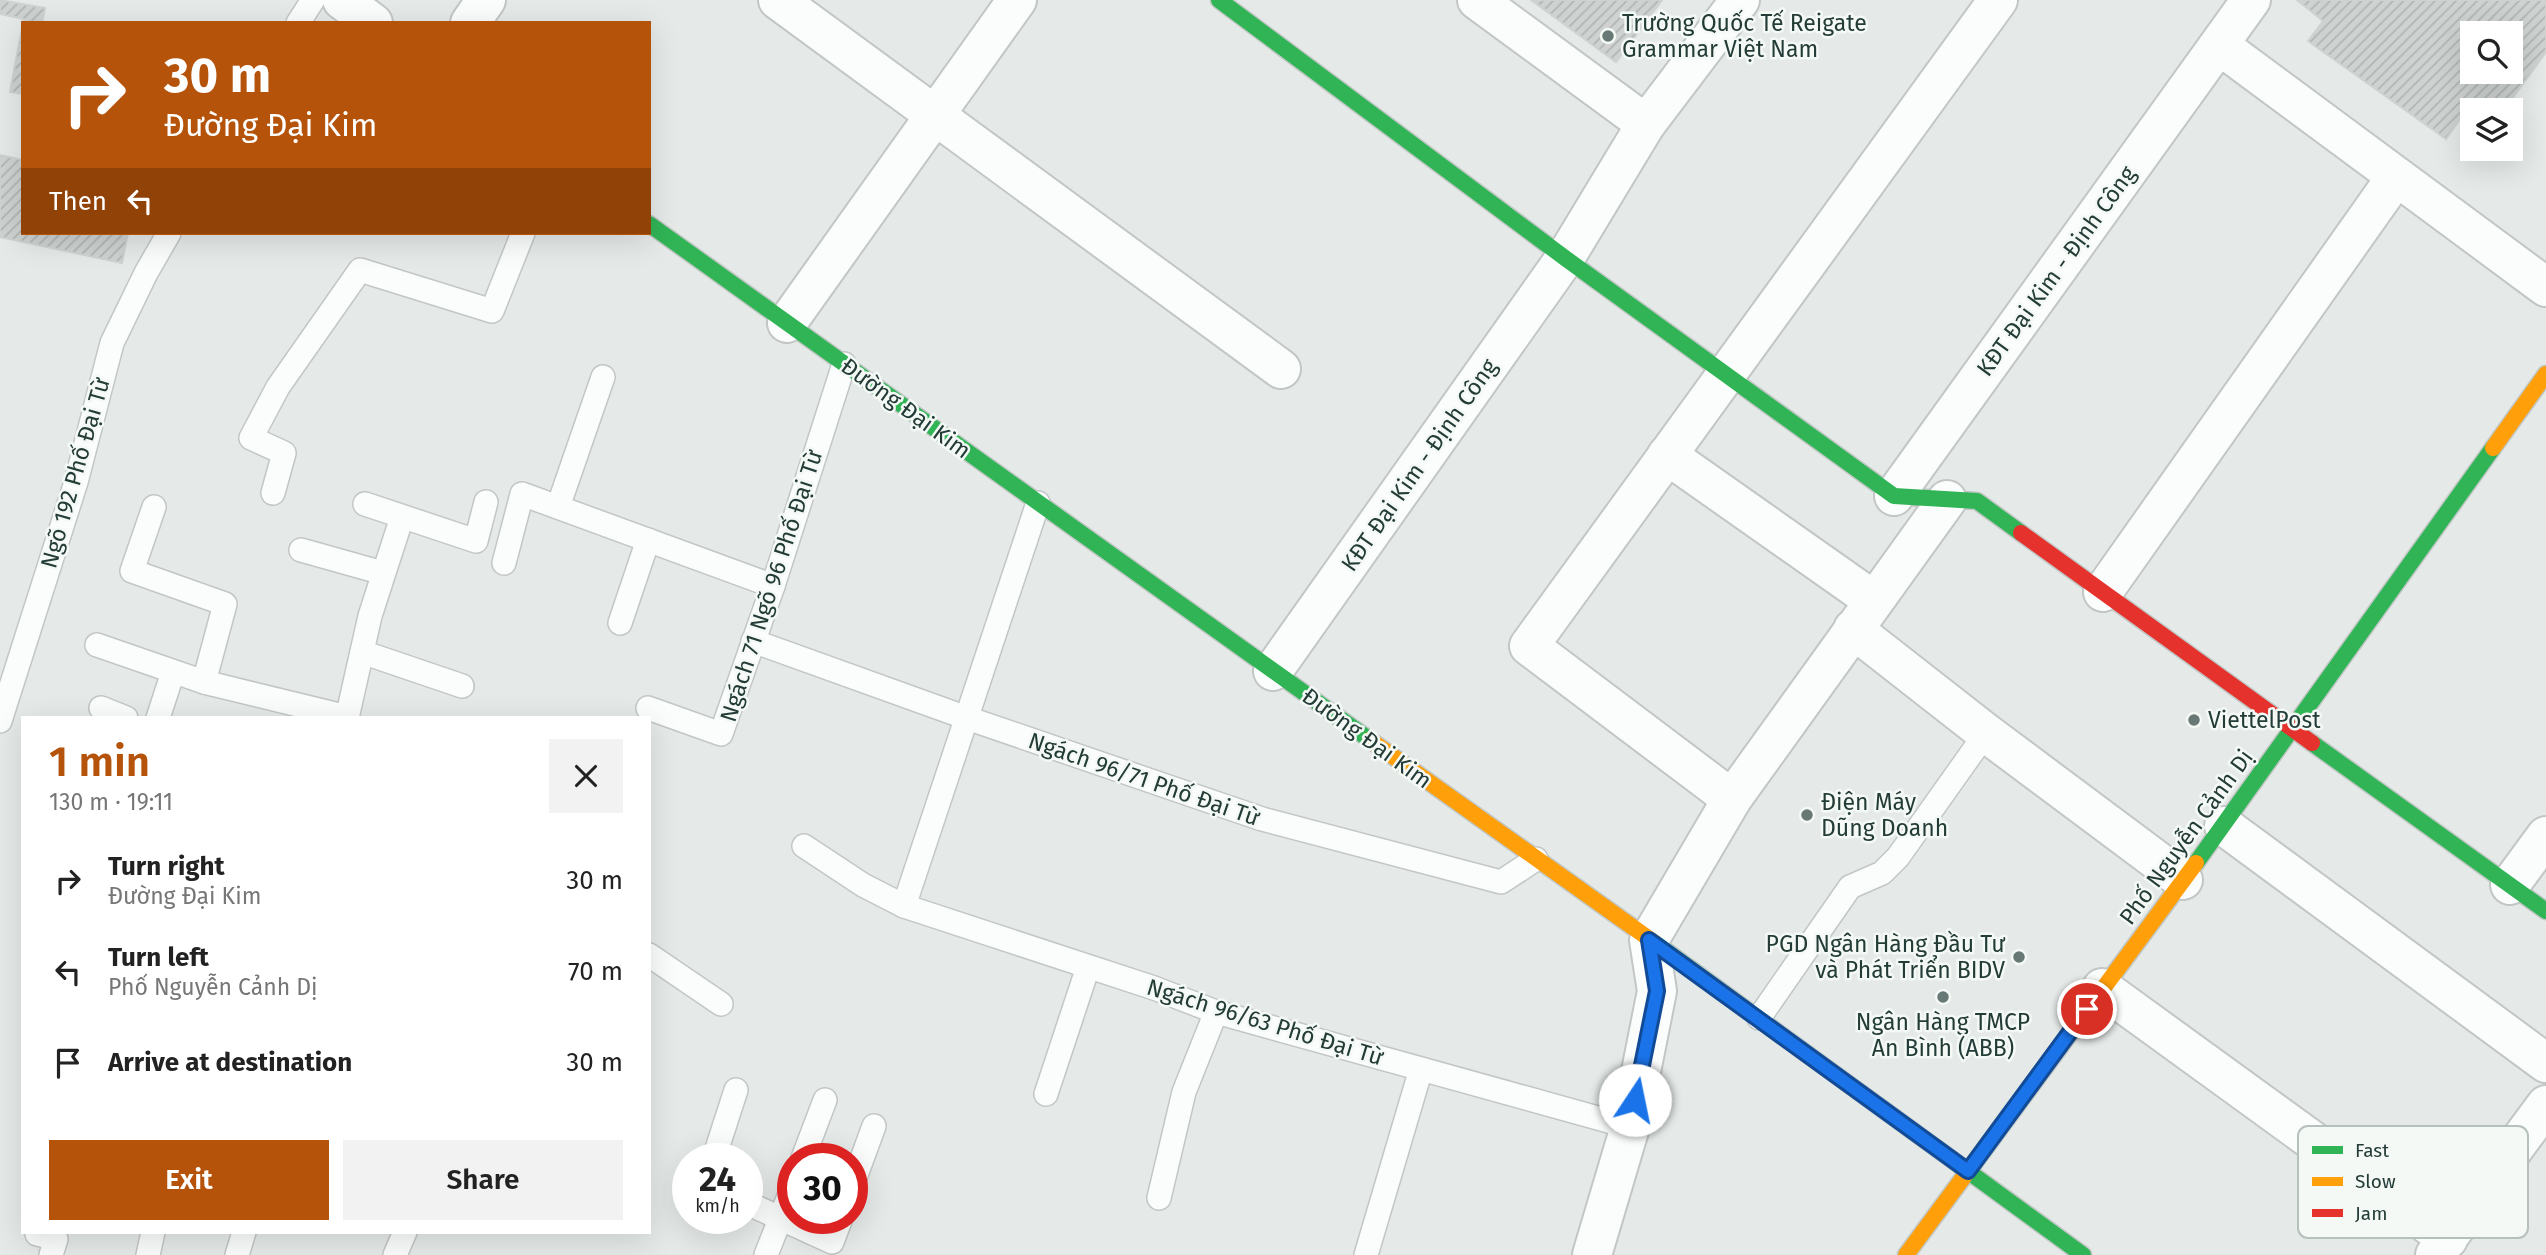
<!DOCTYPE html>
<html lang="en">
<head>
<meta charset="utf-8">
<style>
  :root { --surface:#fff; --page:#f2f2f2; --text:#222; --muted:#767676; --accent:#b45309 }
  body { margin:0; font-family:"Fira Sans",sans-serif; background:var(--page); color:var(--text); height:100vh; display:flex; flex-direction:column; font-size:26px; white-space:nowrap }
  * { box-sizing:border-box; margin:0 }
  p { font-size:23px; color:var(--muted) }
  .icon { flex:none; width:38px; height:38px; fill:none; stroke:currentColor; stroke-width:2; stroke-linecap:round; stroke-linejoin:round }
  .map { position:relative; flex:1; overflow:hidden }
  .side { position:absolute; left:21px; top:716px; width:630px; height:518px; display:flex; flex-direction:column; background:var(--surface); border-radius:0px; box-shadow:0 7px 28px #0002 }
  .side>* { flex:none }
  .top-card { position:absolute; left:21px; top:21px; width:630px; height:214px; border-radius:0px; box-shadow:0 7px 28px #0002; background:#b45309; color:#fff; overflow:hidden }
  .fabs { position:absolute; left:2460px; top:21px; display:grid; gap:14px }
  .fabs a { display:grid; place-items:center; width:63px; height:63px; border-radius:0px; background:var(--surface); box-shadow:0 7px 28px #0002; font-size:35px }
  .speed { position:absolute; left:672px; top:1143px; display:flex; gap:14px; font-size:35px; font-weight:700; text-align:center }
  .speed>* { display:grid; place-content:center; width:91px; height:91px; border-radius:50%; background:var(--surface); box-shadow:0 7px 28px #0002; line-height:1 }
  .speed small { font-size:18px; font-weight:400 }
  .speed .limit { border:10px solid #d22; background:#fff; color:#111 }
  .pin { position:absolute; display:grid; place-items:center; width:60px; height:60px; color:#fff; margin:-30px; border:4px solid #fff; border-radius:50%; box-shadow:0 2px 7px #0007 }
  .me { position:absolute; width:77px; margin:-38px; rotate:11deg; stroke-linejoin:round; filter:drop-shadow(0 0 5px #0008) }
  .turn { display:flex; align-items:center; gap:24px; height:147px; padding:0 28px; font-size:32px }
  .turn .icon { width:91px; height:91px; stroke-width:2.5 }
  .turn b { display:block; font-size:49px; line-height:60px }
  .then { display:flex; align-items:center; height:66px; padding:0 28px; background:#0003; gap:14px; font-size:26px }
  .round { display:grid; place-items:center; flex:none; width:74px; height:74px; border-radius:0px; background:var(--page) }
  .summary { display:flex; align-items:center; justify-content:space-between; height:119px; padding:0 28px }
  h1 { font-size:42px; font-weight:600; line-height:52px; color:var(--accent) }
  .primary-button { display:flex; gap:14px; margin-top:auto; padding:14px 28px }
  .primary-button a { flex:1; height:80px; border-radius:0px; background:var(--accent); color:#fff; font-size:28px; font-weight:600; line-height:80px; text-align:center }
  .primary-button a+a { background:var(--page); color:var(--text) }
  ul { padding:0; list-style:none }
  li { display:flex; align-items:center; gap:21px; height:91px; padding:0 28px }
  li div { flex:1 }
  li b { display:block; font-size:26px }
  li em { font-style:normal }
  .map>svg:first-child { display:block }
  .building { fill:url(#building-hatch); stroke:#ced3d1; stroke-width:2; fill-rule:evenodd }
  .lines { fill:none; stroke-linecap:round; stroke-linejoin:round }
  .lane-casing { stroke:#c2c7c5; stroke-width:26 }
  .street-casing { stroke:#c2c7c5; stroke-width:42 }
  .fast-casing { stroke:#c1c7c5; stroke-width:19 }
  .slow-casing { stroke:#c1c7c5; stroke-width:19 }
  .jam-casing { stroke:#c1c7c5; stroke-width:19 }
  .lane { stroke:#fbfcfc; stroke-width:23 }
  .street { stroke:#fbfcfc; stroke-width:38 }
  .fast { stroke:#30b455; stroke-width:16 }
  .slow { stroke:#ff9f0a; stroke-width:16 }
  .jam { stroke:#e5322d; stroke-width:16 }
  .route-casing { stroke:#114b97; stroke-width:18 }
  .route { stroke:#1a73e8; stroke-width:12 }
  .poi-dot { fill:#687975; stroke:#f4f9f6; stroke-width:2.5 }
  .labels { text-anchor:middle; stroke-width:5; stroke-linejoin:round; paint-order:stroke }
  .poi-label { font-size:23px; fill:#243c37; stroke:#f4f9f6; text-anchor:start }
  .street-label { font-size:23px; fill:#243c37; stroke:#f4f9f6 }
  .key { fill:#f4f9f6; stroke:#b6c0bd; stroke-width:2 }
  .key-label { font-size:19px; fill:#243c37 }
</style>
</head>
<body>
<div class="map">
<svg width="2546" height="1255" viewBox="0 0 2546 1255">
  <defs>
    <pattern id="building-hatch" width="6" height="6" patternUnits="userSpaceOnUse" patternTransform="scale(1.75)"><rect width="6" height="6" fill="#ced3d1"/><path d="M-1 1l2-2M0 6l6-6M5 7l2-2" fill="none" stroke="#b1b6b4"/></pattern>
  </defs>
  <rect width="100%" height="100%" fill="#e5eae8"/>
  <!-- building -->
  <g class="building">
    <polygon points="0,0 45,8 42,23 23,23 24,19 0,14"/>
    <polygon points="1531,0 1662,0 1616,62"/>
    <path d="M2297 0H2546V52L2504 110H2473V113L2467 109 2446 139 2308 41 2323 21ZM2473 33H2511V72H2473Z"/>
    <polygon points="23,23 23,94 10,92"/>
    <polygon points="0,155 23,160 23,233 128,233 122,263 0,237"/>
  </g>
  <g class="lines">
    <defs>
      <g id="lane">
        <polyline points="298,23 313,0"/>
        <polyline points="273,493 284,453 251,438 278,387 360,270 492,311 523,233"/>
        <polyline points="365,504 476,541 486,502"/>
        <polyline points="154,507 132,571 225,604 204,682 347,717"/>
        <polyline points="558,507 603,377"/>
        <polyline points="301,550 383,573"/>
        <polyline points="504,563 522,494 773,586"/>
        <polyline points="620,623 648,540"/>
        <polyline points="753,641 967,718 1262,819 1501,882 1536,859"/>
        <polyline points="97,645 204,682"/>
        <polyline points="362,652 462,686"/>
        <polyline points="101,708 126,718"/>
        <polyline points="648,708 721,734 773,586 844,364"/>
        <polyline points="158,718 173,672"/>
        <polyline points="347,718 370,616 402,517"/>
        <polyline points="0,721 76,482 112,343 146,273 169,233"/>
        <polyline points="804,846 863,885 904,906 1154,988 1216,1012 1630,1127"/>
        <polyline points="904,906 1038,503"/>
        <polyline points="649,955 721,1004"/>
        <polyline points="1759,1018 1850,887 1882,873 1898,857 1986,733"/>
        <polyline points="1046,1094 1088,967"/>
        <polyline points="714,1158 736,1090"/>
        <polyline points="803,1158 825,1100"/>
        <polyline points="852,1186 874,1126"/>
        <polyline points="1159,1198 1184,1092 1216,1012"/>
        <polyline points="747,1203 832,1242 841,1218"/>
        <polyline points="37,1234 56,1239 51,1255"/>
        <polyline points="148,1255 153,1232"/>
        <polyline points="237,1255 244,1232"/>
        <polyline points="395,1255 405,1232"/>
        <polyline points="766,1255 793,1186"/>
        <polyline points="1366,1255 1421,1069"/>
      </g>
      <g id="street">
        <polyline points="342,0 373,23"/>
        <polyline points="778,0 1281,369"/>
        <polyline points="1477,0 1646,124"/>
        <polyline points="470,23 486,0"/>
        <polyline points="2219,45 2546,287"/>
        <polyline points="787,323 1017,0"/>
        <polyline points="1667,455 1873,600"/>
        <polyline points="1894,496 2251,0"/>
        <polyline points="2103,592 2396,177"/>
        <polyline points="1853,629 1986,733 2183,880"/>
        <polyline points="1273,671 1565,258 1646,124 1740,0"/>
        <polyline points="1732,799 1529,646 1998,0"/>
        <polyline points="2224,826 2546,1063"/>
        <polyline points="2510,885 2546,836"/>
        <polyline points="2102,988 2448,1239"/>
        <polyline points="1592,1255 1630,1127 1657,991 1649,940 1732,799 1947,500"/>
        <polyline points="2435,1255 2546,1105"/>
      </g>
      <g id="fast">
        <polyline points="1219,0 1565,258 1894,496 1977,501 2021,533"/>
        <polyline points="649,224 1370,740"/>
        <polyline points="2312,743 2546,911"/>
        <polyline points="2196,863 2493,448"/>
        <polyline points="1655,943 2083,1255"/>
      </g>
      <g id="slow">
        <polyline points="2493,448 2546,374"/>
        <polyline points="1370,740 1655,943"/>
        <polyline points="1906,1255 2196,863"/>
      </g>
      <polyline id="jam" points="2021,533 2312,743"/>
    </defs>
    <!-- lane casing -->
    <use href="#lane" class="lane-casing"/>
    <!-- street casing -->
    <use href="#street" class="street-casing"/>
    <!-- fast casing -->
    <use href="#fast" class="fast-casing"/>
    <!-- slow casing -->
    <use href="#slow" class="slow-casing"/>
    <!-- jam casing -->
    <use href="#jam" class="jam-casing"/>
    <!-- lane -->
    <use href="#lane" class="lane"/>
    <!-- street -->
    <use href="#street" class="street"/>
    <!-- fast -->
    <use href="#fast" class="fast"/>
    <!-- slow -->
    <use href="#slow" class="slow"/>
    <!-- jam -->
    <use href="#jam" class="jam"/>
  </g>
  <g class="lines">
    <defs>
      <polyline id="route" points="1635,1100 1657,991 1649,940 1968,1171 2087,1009"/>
    </defs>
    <!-- route casing -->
    <use href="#route" class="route-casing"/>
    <!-- route -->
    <use href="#route" class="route"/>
  </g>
  <!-- markers -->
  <g class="poi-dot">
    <circle cx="1608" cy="36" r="7"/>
    <circle cx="2194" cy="720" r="7"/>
    <circle cx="1807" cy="815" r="7"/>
    <circle cx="2019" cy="957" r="7"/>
    <circle cx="1943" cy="997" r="7"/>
  </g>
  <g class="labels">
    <!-- poi labels -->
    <g class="poi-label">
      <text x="1622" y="31">Trường Quốc Tế Reigate<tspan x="1622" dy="26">Grammar Việt Nam</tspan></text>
      <text x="2208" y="728">ViettelPost</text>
      <text x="1821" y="810">Điện Máy<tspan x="1821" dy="26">Dũng Doanh</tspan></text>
      <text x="2005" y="952" text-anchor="end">PGD Ngân Hàng Đầu Tư<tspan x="2005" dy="26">và Phát Triển BIDV</tspan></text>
      <text x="1943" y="1030" text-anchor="middle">Ngân Hàng TMCP<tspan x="1943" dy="26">An Bình (ABB)</tspan></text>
    </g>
    <!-- street labels -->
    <g class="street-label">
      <text transform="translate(2056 271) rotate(-54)" y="8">KĐT Đại Kim - Định Công</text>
      <text transform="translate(906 408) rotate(36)" y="8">Đường Đại Kim</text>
      <text transform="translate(1419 465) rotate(-55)" y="8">KĐT Đại Kim - Định Công</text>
      <text transform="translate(75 473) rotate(-74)" y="8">Ngõ 192 Phố Đại Từ</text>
      <text transform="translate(771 586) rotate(-72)" y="8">Ngách 71 Ngõ 96 Phố Đại Từ</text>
      <text transform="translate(1367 738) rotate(36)" y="8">Đường Đại Kim</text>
      <text transform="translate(1144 779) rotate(19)" y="8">Ngách 96/71 Phố Đại Từ</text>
      <text transform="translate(2186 837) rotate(-54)" y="8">Phố Nguyễn Cảnh Dị</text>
      <text transform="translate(1265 1022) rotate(17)" y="8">Ngách 96/63 Phố Đại Từ</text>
    </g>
  </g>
  <!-- legend -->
  <rect x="2298" y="1126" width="230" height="112" rx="10" class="key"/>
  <rect x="2312" y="1146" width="31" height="8" fill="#30b455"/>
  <rect x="2312" y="1177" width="31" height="9" fill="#ff9f0a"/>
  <rect x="2312" y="1209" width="31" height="8" fill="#e5322d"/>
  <g class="key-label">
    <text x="2355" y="1157">Fast</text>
    <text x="2355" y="1188">Slow</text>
    <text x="2355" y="1220">Jam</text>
  </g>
</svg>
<div class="fabs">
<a><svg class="icon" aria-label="search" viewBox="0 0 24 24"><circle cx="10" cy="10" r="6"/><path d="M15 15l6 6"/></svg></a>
<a><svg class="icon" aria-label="layers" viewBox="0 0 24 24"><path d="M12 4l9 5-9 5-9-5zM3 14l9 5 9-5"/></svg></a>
</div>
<div class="speed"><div>24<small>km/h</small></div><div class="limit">30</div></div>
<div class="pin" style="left:2087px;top:1009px;background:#d93025"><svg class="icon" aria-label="arrive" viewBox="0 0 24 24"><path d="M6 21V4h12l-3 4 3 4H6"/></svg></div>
<svg class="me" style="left:1635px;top:1100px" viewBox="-20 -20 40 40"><circle r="19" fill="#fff"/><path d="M0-13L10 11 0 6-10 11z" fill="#1a73e8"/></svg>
<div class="top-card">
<div class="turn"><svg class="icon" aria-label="right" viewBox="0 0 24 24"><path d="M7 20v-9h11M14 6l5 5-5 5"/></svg><div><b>30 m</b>Đường Đại Kim</div></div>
<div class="then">Then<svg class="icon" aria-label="left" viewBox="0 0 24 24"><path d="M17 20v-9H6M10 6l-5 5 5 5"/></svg></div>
</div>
<section class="side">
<div class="summary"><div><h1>1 min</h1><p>130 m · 19:11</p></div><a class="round"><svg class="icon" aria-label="close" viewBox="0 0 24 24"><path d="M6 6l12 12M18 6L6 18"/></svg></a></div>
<ul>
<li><svg class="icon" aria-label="right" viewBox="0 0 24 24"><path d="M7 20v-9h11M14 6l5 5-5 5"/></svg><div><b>Turn right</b><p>Đường Đại Kim</p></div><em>30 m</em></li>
<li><svg class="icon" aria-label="left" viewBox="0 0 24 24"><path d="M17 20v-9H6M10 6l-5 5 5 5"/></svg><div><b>Turn left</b><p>Phố Nguyễn Cảnh Dị</p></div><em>70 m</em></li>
<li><svg class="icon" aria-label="arrive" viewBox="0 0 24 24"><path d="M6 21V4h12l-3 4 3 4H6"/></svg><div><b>Arrive at destination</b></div><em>30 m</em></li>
</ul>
<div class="primary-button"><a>Exit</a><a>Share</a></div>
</section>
</div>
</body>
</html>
